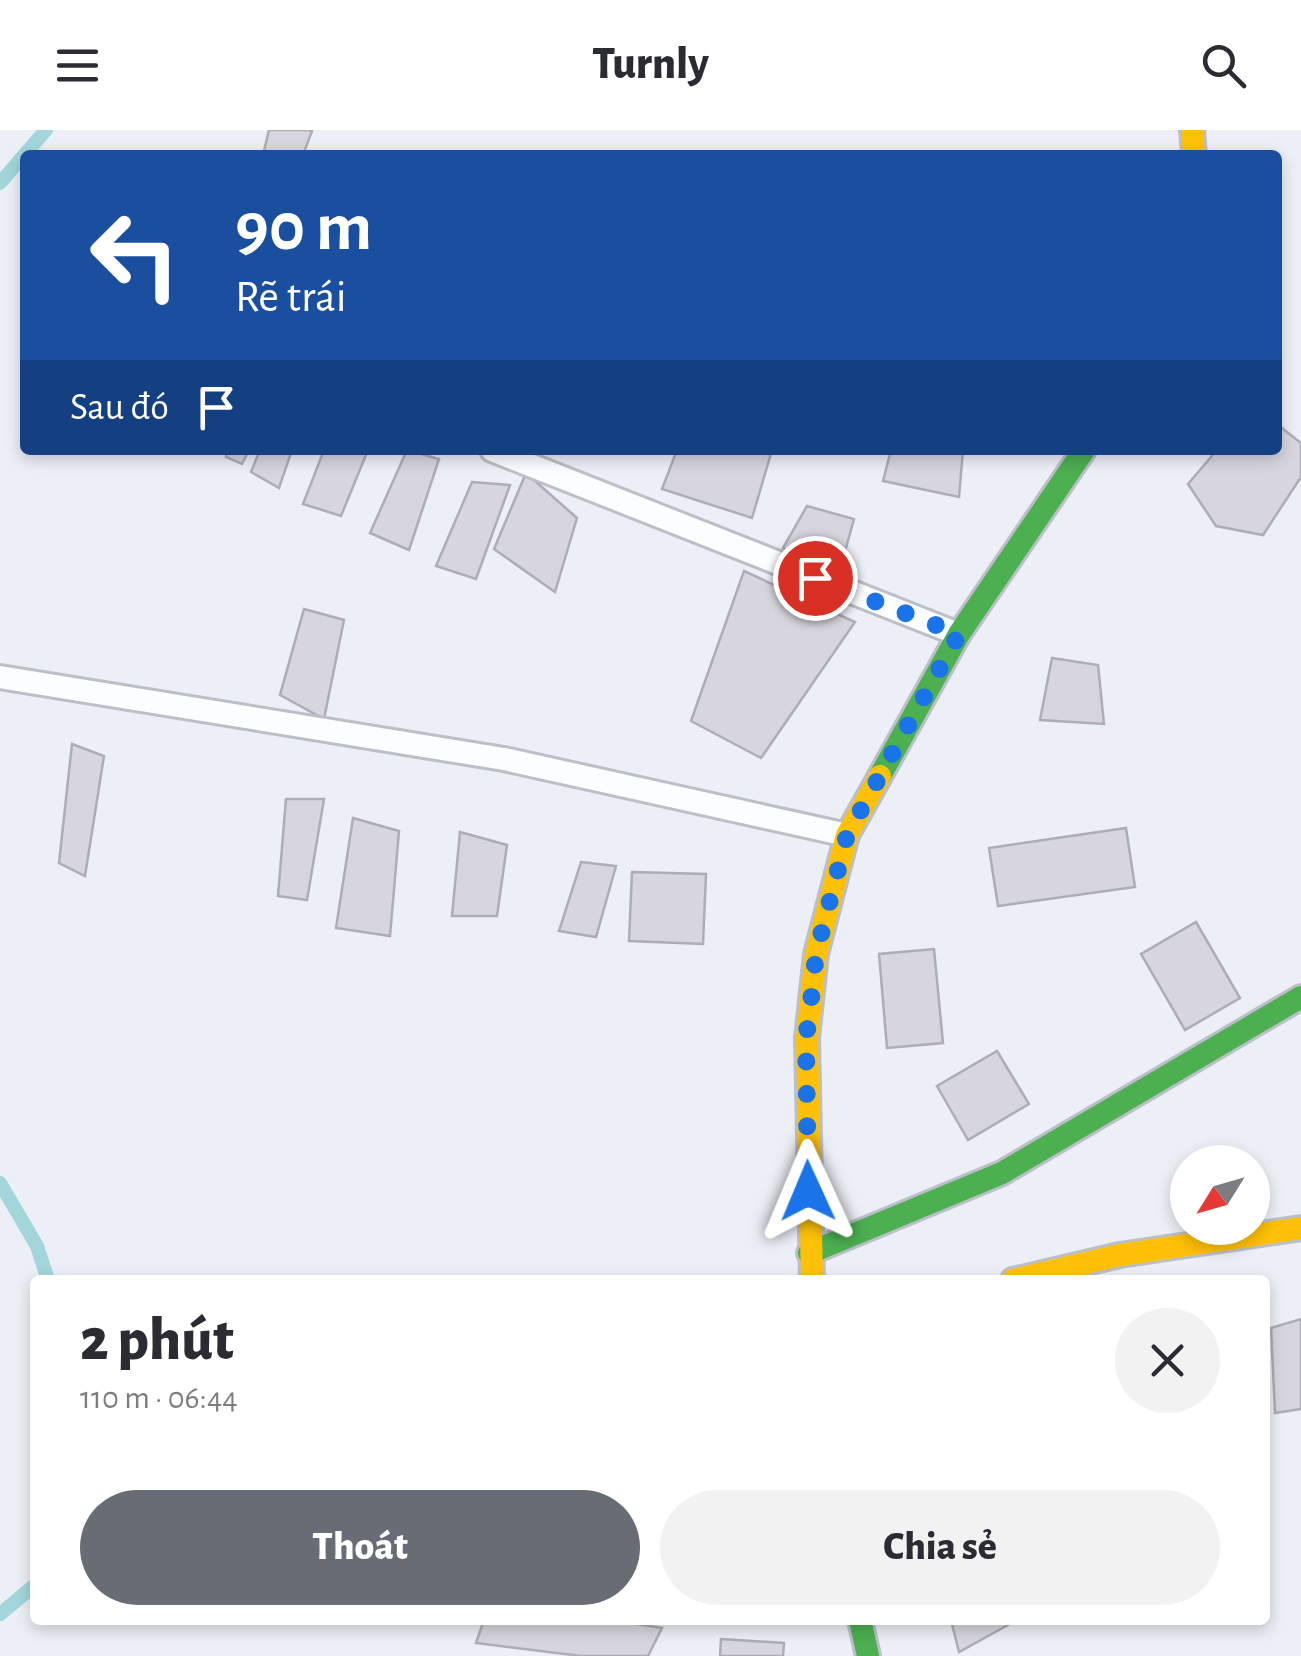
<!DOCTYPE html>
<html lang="vi">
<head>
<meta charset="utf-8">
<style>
  :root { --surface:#fff; --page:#f2f2f3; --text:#2b2b33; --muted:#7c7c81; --accent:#676c75 }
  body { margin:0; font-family:"Alegreya Sans",sans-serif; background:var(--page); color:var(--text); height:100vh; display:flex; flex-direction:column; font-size:38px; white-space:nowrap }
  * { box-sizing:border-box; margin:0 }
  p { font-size:32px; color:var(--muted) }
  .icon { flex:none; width:55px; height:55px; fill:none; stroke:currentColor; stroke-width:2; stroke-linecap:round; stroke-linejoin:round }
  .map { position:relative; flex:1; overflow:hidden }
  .drawer { position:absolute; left:30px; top:1145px; width:1240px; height:350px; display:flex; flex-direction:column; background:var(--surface); border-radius:10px; box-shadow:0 5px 15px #0003 }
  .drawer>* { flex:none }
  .top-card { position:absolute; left:20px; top:20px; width:1262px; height:305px; border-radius:10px; box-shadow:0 5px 15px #0003; background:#1a4fa0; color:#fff; overflow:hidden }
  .needle { width:65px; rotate:233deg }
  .fabs { position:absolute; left:1170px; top:1015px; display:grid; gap:20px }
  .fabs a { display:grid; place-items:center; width:100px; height:100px; border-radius:50%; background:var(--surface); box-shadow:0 5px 15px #0003; font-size:50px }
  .pin { position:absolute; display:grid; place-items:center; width:85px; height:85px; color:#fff; margin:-42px; border:5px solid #fff; border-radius:50%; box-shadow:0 2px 10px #0007 }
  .me { position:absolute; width:110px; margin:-55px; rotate:359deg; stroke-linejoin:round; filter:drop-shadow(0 0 8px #0008) }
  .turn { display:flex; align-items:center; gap:35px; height:210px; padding:0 50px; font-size:45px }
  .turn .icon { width:130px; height:130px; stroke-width:2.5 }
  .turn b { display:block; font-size:70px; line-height:85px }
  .then { display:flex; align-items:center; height:95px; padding:0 50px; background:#0003; gap:20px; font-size:38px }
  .round { display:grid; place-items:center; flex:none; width:105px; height:105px; border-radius:52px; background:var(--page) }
  .overview { display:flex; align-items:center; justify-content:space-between; height:170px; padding:0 50px }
  h1 { font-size:60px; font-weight:800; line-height:75px }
  .cta { display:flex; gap:20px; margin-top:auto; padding:20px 50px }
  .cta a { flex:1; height:115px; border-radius:60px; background:var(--accent); color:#fff; font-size:40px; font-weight:800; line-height:115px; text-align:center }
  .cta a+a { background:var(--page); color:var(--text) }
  header { display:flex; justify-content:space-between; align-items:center; height:130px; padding:0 50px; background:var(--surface); font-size:45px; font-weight:800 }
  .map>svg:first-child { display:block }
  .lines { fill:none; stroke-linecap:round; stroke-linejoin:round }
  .stream { stroke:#a2d6da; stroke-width:14 }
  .building { fill:#d7d6df; stroke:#aeacb6; stroke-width:2.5 }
  .lane-casing { stroke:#bbbfc8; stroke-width:28 }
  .fast-casing { stroke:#bbbfc8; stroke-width:28 }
  .slow-casing { stroke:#bbbfc8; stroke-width:28 }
  .lane { stroke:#fcfdfe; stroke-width:22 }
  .fast { stroke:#4caf50; stroke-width:22 }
  .slow { stroke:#ffc107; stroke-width:22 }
  .route { stroke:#1a73e8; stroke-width:18; stroke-dasharray:0 32.4 }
</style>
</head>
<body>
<header><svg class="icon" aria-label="menu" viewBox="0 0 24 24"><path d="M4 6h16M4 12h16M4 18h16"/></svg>Turnly<svg class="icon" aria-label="search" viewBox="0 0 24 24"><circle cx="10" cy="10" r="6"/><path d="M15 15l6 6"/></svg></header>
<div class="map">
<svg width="1301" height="1526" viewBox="0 0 1301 1526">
  <rect width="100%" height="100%" fill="#eceff6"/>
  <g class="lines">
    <!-- stream -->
    <g class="stream">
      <polyline points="0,53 46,0"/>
      <polyline points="0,1053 37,1116 48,1150"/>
      <polyline points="0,1484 35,1455"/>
    </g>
  </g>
  <!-- building -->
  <g class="building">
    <polygon points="269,0 309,0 312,1 303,25 263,25"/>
    <polygon points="1278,295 1301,313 1301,347 1263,405 1216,396 1188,354 1217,320 1278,320"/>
    <polygon points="227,320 249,320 242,334 226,327"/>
    <polygon points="260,320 292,320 279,358 251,342"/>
    <polygon points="324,320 368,320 341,386 303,374"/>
    <polygon points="407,320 439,329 409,420 370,403"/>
    <polygon points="677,320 772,320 752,388 662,359"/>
    <polygon points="891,320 963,320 959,367 883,351"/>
    <polygon points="526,343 577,388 555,462 494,419"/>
    <polygon points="472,352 510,355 476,449 436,436"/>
    <polygon points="807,376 854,389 837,450 783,418"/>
    <polygon points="744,441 855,492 761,628 691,591"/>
    <polygon points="304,479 344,490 324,589 280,565"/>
    <polygon points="1052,528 1098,535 1104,594 1040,590"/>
    <polygon points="72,614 104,626 85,746 59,733"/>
    <polygon points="286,669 324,669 307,770 278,766"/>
    <polygon points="353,688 399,701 390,806 336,798"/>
    <polygon points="1126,698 1135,757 998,776 989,718"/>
    <polygon points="460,702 507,715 497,786 452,786"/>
    <polygon points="581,732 616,736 596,807 559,801"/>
    <polygon points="632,742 706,744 703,814 629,811"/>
    <polygon points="1196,792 1240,868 1185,900 1141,824"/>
    <polygon points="934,819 943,913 887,918 879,824"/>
    <polygon points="997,921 1029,974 968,1010 937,956"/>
    <polygon points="1301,1189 1301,1279 1275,1283 1271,1198"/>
    <polygon points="484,1490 613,1490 662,1498 648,1526 581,1526 476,1513"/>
    <polygon points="951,1490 1017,1490 959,1522"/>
    <polygon points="721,1509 784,1513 783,1526 720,1526"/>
  </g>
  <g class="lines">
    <defs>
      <g id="lane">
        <polyline points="492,320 958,504"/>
        <polyline points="0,547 504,629 847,705"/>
      </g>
      <g id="fast">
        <polyline points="880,646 959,504 1084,320"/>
        <polyline points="809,1123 1002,1043 1301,867"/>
        <polyline points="860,1490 868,1526"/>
      </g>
      <g id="slow">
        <polyline points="1192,0 1194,25"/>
        <polyline points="812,1150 807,908 816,824 847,705 880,646"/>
        <polyline points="1013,1150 1120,1125 1301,1098"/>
      </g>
    </defs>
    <!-- lane casing -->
    <use href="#lane" class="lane-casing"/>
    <!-- fast casing -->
    <use href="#fast" class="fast-casing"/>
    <!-- slow casing -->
    <use href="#slow" class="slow-casing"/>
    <!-- lane -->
    <use href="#lane" class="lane"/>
    <!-- fast -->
    <use href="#fast" class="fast"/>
    <!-- slow -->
    <use href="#slow" class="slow"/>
  </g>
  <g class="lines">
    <!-- route -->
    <polyline class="route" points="808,1061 806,908 810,880 816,824 847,705 959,504 815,448"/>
  </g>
</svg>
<div class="fabs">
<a><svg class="needle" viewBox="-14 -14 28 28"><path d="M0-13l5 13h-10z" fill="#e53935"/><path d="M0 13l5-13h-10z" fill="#7c7c81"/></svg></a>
</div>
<div class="pin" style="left:815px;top:448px;background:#d93025"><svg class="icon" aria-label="arrive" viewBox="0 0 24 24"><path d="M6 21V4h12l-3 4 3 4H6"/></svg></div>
<svg class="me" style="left:808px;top:1061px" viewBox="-20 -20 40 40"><path d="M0-17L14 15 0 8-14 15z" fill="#1a73e8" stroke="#fff" stroke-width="4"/></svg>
<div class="top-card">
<div class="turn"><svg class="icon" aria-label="left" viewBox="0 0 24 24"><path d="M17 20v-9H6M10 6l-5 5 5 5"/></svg><div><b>90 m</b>Rẽ trái</div></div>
<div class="then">Sau đó<svg class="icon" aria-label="arrive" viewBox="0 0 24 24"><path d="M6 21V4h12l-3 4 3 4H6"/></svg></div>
</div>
<section class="drawer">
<div class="overview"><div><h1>2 phút</h1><p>110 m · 06:44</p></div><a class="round"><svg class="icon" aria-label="close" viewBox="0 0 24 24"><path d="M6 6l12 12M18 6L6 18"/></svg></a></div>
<div class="cta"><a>Thoát</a><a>Chia sẻ</a></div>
</section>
</div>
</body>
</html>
